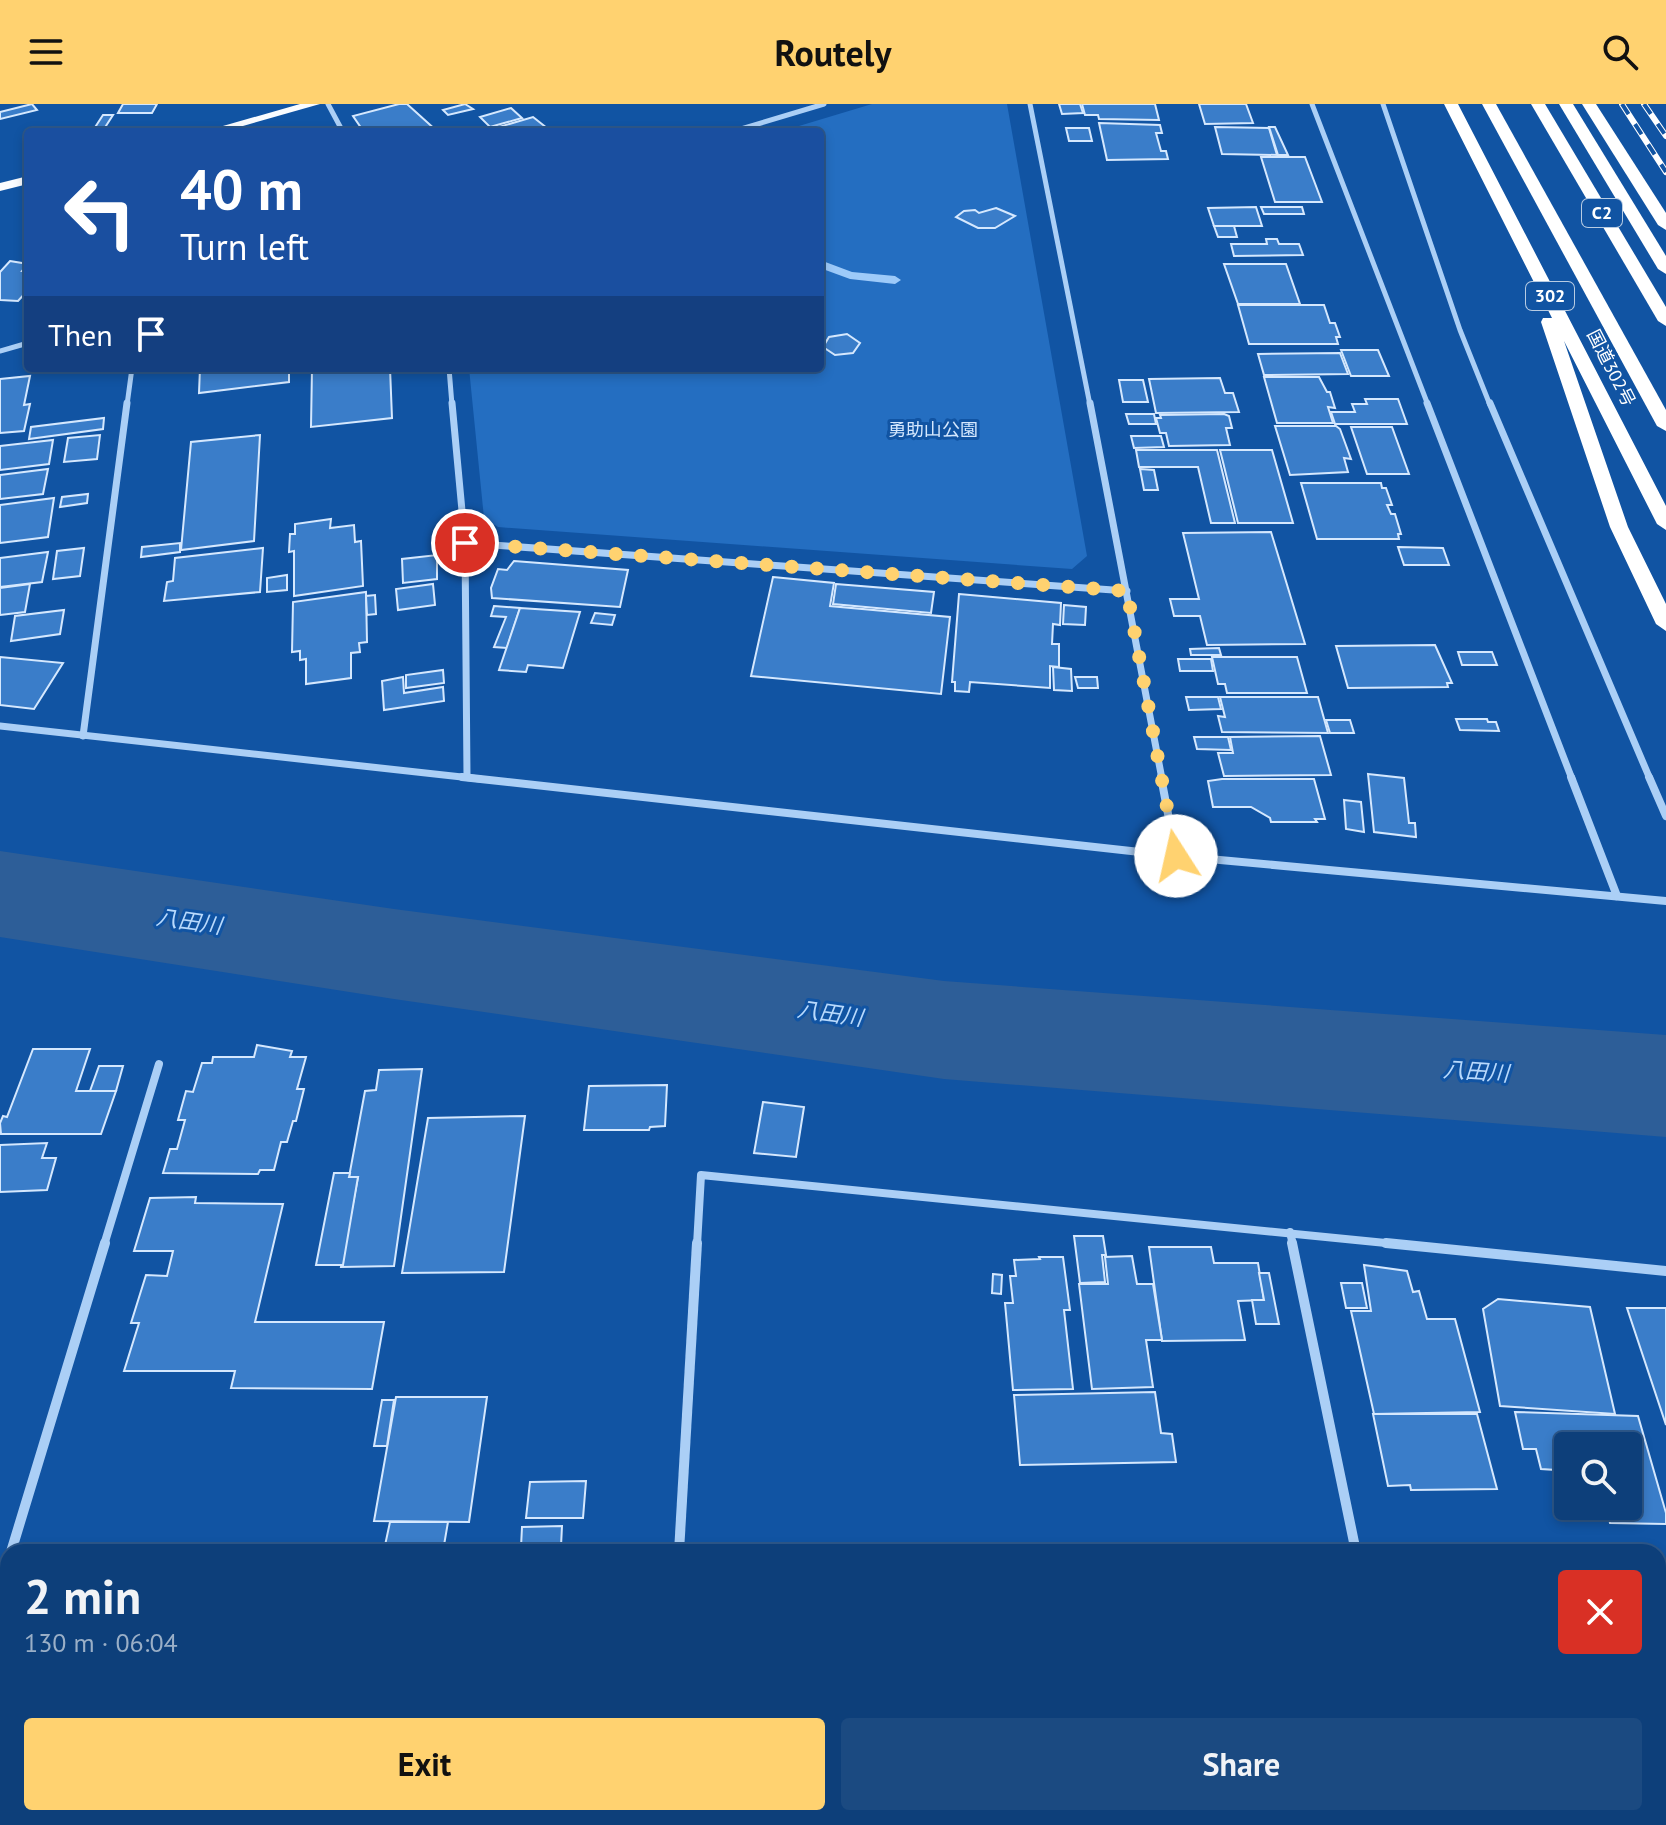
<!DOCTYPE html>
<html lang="en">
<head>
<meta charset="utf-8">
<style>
  :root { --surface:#0d3f7a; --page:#1b4a81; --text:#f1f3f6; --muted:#9aafc7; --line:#2d588b; --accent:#ffd270 }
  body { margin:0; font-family:"PT Sans","Noto Sans JP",sans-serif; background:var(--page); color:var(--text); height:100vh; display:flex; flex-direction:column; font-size:30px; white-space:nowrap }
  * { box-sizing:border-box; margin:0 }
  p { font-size:26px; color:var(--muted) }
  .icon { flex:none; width:44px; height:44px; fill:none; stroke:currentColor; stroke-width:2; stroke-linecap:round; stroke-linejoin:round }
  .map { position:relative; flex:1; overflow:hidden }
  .panel { position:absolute; left:0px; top:1440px; width:1666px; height:282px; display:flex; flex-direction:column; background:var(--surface); border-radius:24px 24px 0 0; box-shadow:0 4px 12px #0003,0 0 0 2px var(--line) }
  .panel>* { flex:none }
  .top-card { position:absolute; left:24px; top:24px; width:800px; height:244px; border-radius:8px; box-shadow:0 4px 12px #0003,0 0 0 2px var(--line); background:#1a4fa0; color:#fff; overflow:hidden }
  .controls { position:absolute; left:1554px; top:1328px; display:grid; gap:16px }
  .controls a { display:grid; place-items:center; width:88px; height:88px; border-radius:8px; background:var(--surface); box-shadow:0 4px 12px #0003,0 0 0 2px var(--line); font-size:40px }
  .pin { position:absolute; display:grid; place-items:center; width:68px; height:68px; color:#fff; margin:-34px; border:4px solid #fff; border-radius:50%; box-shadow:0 2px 8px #0007 }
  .me { position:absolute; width:88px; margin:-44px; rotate:350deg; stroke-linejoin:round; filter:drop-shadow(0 0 6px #0008) }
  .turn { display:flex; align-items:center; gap:28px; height:168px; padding:0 24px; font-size:36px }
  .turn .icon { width:104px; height:104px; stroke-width:2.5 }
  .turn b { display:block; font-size:56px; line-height:68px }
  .then { display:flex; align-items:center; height:76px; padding:0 24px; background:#0003; gap:16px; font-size:30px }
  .round { display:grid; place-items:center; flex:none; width:84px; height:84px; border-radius:8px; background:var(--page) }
  .summary { display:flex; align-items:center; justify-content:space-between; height:136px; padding:0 24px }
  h1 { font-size:48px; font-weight:700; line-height:60px }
  .cta { display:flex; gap:16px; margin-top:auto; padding:16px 24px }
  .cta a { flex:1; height:92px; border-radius:8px; background:var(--accent); color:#111; font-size:32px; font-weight:700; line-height:92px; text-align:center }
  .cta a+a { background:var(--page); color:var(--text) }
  header { display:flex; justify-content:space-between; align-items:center; height:104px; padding:0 24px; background:var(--accent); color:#111; font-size:36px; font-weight:700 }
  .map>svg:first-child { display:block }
  .green { fill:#246ec1 }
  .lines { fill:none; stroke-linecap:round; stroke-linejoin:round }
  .stream { fill:#9dcaf9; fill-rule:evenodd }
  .river { fill:#2d5e98; fill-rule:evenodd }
  .building { fill:#3a7dc9; stroke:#d5e8fe; stroke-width:2 }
  .street-far3 { stroke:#abcff6; stroke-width:5 }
  .street-far2 { stroke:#abcff6; stroke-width:7 }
  .street-far1 { stroke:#abcff6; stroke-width:8 }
  .street { stroke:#abcff6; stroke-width:10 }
  .primary { fill:#fafcff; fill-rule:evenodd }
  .highway { fill:#fff; fill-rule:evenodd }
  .rail-casing { stroke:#fff; stroke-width:6 }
  .rail { stroke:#1154a3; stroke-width:4; stroke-dasharray:12; stroke-linecap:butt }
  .route { stroke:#ffd270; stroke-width:14; stroke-dasharray:0 25.2 }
  .labels { text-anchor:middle; stroke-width:6; stroke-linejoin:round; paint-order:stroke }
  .shield { fill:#1154a3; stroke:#b8cce3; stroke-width:2 }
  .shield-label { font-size:18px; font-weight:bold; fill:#fff }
  .far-street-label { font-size:18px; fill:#fff; stroke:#1154a3 }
  .far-park-label { font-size:18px; fill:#d5e8fe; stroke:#1154a3 }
  .water-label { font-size:22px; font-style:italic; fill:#b8d9fc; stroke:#1154a3 }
</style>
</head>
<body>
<header><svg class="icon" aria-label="menu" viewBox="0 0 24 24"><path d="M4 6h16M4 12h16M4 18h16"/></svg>Routely<svg class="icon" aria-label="search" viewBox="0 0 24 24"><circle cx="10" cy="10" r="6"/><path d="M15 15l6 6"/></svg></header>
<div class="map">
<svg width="1666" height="1721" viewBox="0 0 1666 1721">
  <rect width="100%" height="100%" fill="#1154a3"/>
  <!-- green -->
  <polygon class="green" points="872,0 1007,0 1087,452 1072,465 498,423 484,414 469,264 820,264 820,28 779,28"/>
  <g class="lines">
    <!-- stream -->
    <polygon class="stream" points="820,156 852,168 895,172 901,176 895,180 850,175 820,164"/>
    <!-- river -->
    <polygon class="river" points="0,747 394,805 944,877 1666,931 1666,1033 944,975 394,895 0,833"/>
  </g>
  <!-- building -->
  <g class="building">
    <polygon points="32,0 37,6 0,15 0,8"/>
    <polygon points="123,0 157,0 152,9 118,9"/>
    <polygon points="399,0 407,0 438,28 364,28 353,12"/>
    <polygon points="465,0 473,5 448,11 443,6"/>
    <polygon points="1059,0 1080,0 1083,9 1062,10"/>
    <polygon points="1082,0 1155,0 1159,16 1099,15 1098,11 1085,11"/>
    <polygon points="1199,0 1246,0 1253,19 1205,20"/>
    <polygon points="511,4 522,14 490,23 480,13"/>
    <polygon points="103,11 113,11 102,28 92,28"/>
    <polygon points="533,13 552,28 482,28"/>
    <polygon points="1099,19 1160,21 1162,29 1156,29 1161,47 1166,47 1168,55 1107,56"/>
    <polygon points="1215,23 1269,24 1277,51 1222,50"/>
    <polygon points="1269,23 1275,23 1288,51 1278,51"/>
    <polygon points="1066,24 1089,24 1092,37 1069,37"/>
    <polygon points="1261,53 1305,53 1322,98 1275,98"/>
    <polygon points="1256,103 1262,122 1214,122 1208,104"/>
    <polygon points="1261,103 1302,103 1304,110 1264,110"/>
    <polygon points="996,104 1015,112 995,124 978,124 956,113 964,107 975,106 979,109"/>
    <polygon points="1214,122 1234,122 1237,133 1218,133"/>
    <polygon points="1266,135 1277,135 1279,140 1299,140 1303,151 1234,152 1231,140 1267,140"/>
    <polygon points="10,157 28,160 22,167 28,168 28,186 18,197 0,196 0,168"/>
    <polygon points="1224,160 1286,160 1300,200 1238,200"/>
    <polygon points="1238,201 1324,201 1330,219 1335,219 1340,233 1336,233 1338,240 1249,240"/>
    <polygon points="847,230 860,239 853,249 835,251 823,243 829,233"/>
    <polygon points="1341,246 1378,246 1389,272 1351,272"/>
    <polygon points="1340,249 1348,270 1264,271 1258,250"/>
    <polygon points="200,264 289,264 289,278 199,289"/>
    <polygon points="312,264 390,264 392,314 311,323"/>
    <polygon points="30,272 24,301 30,300 24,327 0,329 0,275"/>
    <polygon points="1264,273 1319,273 1327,288 1330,288 1335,304 1328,303 1333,319 1277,319"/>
    <polygon points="1220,274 1225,289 1233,289 1239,308 1156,309 1149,275"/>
    <polygon points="1119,276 1143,276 1148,298 1123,298"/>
    <polygon points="1365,295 1398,295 1407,320 1335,320 1331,308 1355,308 1352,300 1367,300"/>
    <polygon points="1126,310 1154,310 1156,320 1129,320"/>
    <polygon points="1224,310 1229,312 1232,324 1226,324 1230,341 1169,342 1166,329 1160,329 1156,314 1161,314 1160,311"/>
    <polygon points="104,314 103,325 29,335 31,323"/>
    <polygon points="1275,322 1336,322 1340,325 1351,355 1344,354 1348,368 1290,371"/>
    <polygon points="1351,323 1392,323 1409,370 1367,370"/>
    <polygon points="100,331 97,355 64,358 68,334"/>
    <polygon points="260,331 254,437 181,446 191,338"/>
    <polygon points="1131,332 1161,332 1164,343 1134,344"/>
    <polygon points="53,336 49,360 0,366 0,342"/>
    <polygon points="1136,346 1217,346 1235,419 1211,419 1198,363 1139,363"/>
    <polygon points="1220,346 1272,346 1293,419 1238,419"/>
    <polygon points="48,365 43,390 0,395 0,371"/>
    <polygon points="1140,365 1154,366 1158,386 1144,386"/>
    <polygon points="1301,379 1381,379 1382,384 1386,384 1392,401 1387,401 1391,410 1395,410 1401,430 1398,430 1399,435 1317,435"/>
    <polygon points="88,390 87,399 60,403 62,393"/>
    <polygon points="54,394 48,433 0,439 0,401"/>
    <polygon points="331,415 330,424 354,421 355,438 361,437 363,482 294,492 294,447 289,448 290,430 295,430 295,420"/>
    <polygon points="1271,428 1305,540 1207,541 1200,512 1174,512 1170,495 1199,495 1183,429"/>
    <polygon points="180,439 180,448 141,453 142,443"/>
    <polygon points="1398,443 1443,444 1449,461 1404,461"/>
    <polygon points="84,444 80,472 53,475 57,447"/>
    <polygon points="263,444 260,488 164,497 167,478 173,477 175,454"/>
    <polygon points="48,448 42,478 0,483 0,454"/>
    <polygon points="437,451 437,475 403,479 402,455"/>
    <polygon points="514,457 628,466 620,503 492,494 491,484 498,465 507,466"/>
    <polygon points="287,471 287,486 267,488 267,474"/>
    <polygon points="773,473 834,479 830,502 950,513 941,590 751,572"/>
    <polygon points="30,480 25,508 0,511 0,484"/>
    <polygon points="433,480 435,501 398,506 396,485"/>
    <polygon points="836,480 934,488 931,509 833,500"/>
    <polygon points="366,488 367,538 359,539 360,548 351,549 351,574 306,580 306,555 300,556 300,547 292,548 293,498"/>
    <polygon points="959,490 1061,499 1060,521 1053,520 1052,540 1059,540 1059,563 1050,562 1050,584 970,578 969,588 955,587 955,578 952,578"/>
    <polygon points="375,491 376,510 367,511 366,492"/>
    <polygon points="1064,501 1086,503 1085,521 1063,520"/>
    <polygon points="494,502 520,504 507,544 494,543 506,513 491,512"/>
    <polygon points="520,504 580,508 563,564 528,561 526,568 499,566"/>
    <polygon points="64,506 60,530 11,537 15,512"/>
    <polygon points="595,509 615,511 612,521 591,519"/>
    <polygon points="1435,541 1452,579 1447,579 1448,583 1348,584 1336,542"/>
    <polygon points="1219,544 1221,551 1191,551 1190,545"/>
    <polygon points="1458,548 1492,548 1497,561 1462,561"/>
    <polygon points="0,553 63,559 34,605 0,601"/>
    <polygon points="1212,553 1297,553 1307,589 1227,589 1225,580 1218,580"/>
    <polygon points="1178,555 1211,555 1213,567 1180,567"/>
    <polygon points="1053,563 1071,565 1072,587 1054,586"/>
    <polygon points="443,566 444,579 406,584 406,571"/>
    <polygon points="403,573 404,589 443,583 444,597 384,606 382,577"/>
    <polygon points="1075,573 1097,573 1098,584 1078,584"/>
    <polygon points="1186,593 1218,593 1221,605 1189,606"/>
    <polygon points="1220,593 1318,593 1328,629 1222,628 1218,612 1225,613"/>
    <polygon points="1456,615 1487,615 1488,618 1496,618 1499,627 1460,626"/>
    <polygon points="1326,616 1350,616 1354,629 1330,629"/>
    <polygon points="1320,632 1331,671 1224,672 1218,649 1233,649 1230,633"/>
    <polygon points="1194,633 1228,633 1231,646 1197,645"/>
    <polygon points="1368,670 1404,674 1409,719 1415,719 1416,733 1374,728"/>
    <polygon points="1222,675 1314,675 1325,715 1315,715 1317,718 1271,718 1270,714 1251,703 1213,703 1208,677"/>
    <polygon points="1344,696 1361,698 1364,728 1346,725"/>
    <polygon points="257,941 292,947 290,953 306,953 297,985 304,985 296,1017 293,1017 287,1038 281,1038 274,1066 260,1066 258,1070 163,1069 170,1045 177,1045 185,1016 178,1016 186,987 193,988 202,959 212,959 213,953 254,953"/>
    <polygon points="33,945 90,945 76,987 116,987 101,1030 1,1030 0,1019 3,1012 7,1013"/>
    <polygon points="99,962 123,962 116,987 90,987"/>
    <polygon points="422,965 394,1162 341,1163 358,1073 349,1073 365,987 376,986 379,966"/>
    <polygon points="667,981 665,1022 650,1023 649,1026 584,1026 589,982"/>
    <polygon points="763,998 804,1003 796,1053 754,1049"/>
    <polygon points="525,1012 504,1168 402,1169 428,1014"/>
    <polygon points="47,1039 42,1054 56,1054 47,1086 0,1088 0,1041"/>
    <polygon points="334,1069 350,1069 349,1073 358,1073 343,1161 316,1161"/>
    <polygon points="196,1093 195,1099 283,1100 255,1218 384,1218 372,1285 231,1284 235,1267 124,1267 139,1219 131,1219 146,1171 167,1172 173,1147 134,1147 150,1094"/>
    <polygon points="1074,1132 1103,1132 1106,1151 1102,1151 1105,1178 1080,1179"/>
    <polygon points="1149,1143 1211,1143 1214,1159 1258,1159 1264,1196 1238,1197 1245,1236 1162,1237"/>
    <polygon points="1132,1152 1137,1180 1153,1180 1162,1236 1146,1236 1153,1283 1092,1285 1079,1180 1108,1180 1105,1153"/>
    <polygon points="1039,1153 1063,1153 1070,1206 1064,1206 1073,1285 1013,1286 1005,1199 1013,1199 1010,1172 1016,1172 1014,1156 1040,1155"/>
    <polygon points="1364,1161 1407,1167 1413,1188 1419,1187 1427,1215 1455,1215 1480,1308 1374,1310 1351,1207 1371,1207"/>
    <polygon points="1259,1169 1269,1169 1279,1220 1256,1220 1252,1196 1264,1196"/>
    <polygon points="993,1170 1002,1171 1001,1190 992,1189"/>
    <polygon points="1341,1179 1362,1179 1367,1204 1346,1204"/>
    <polygon points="1498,1195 1590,1203 1615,1310 1500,1302 1483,1205"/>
    <polygon points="1627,1204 1666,1204 1666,1321"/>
    <polygon points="1155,1288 1161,1329 1172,1330 1176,1358 1020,1361 1014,1291"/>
    <polygon points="396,1293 487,1293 469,1418 374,1417"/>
    <polygon points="382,1296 394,1296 387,1342 374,1342"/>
    <polygon points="1515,1308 1638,1312 1666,1409 1666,1420 1610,1419 1606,1402 1628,1402 1628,1342 1568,1342 1568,1384 1561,1384 1556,1366 1541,1365 1536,1345 1523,1345"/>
    <polygon points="1373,1310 1477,1310 1497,1385 1411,1386 1410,1381 1388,1382"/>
    <polygon points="586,1377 583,1414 526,1414 530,1378"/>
    <polygon points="390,1418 448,1418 443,1447 384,1446"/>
    <polygon points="562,1422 561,1442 521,1443 522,1423"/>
    <rect x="1658" y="1459" width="8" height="99"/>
    <polygon points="52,1714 192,1714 190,1721 50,1721"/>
    <polygon points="1212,1714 1325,1714 1326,1721 1213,1721"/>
    <polygon points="1666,1717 1666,1721 1549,1721 1549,1718"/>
  </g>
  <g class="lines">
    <!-- street-far3 -->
    <g class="street-far3">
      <polyline points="328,0 343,28"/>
      <polyline points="1030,0 1090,301"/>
      <polyline points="1312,0 1428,301"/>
      <polyline points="1383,0 1460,226 1490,301"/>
      <polyline points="731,28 824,0"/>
      <polyline points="0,247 28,239"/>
      <polyline points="449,264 452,301"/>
      <polyline points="127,301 132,264"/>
    </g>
    <!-- street-far2 -->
    <g class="street-far2">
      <polyline points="452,299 465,439 467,672"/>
      <polyline points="1090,299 1162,675"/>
      <polyline points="1427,299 1572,675"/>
      <polyline points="1490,299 1650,675"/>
      <polyline points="465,439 1127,487"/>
      <polyline points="0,622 480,675"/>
      <polyline points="83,632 127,299"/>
    </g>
    <!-- street-far1 -->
    <g class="street-far1">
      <polyline points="462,673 1176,752 1666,797"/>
      <polyline points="1161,673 1176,752"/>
      <polyline points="1571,673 1617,792"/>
      <polyline points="1649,673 1666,712"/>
      <polyline points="1290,1128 1293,1141"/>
      <polyline points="104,1141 159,960"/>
      <polyline points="697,1141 701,1071 1406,1141"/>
    </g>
    <!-- street -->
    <g class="street">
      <polyline points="1292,1139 1356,1448"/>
      <polyline points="1386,1139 1666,1167"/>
      <polyline points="11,1448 105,1139"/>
      <polyline points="679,1448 697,1139"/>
      <polyline points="0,1486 8,1459"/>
      <polyline points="666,1714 666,1721"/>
      <polyline points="1410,1714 1411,1721"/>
    </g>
    <!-- primary -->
    <g class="primary">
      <polygon points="300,0 320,0 222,28 202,28"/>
      <polygon points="28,72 28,80 0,87 0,79"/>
    </g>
    <!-- highway -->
    <g class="highway">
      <polygon points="1444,0 1458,0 1666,402 1666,426 1657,420 1564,237 1628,423 1666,500 1666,527 1656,520 1610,423 1541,218 1543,214 1552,214"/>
      <polygon points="1482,0 1496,0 1666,306 1666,327 1657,322"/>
      <polygon points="1531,0 1545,0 1666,203 1666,222 1658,217"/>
      <polygon points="1559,0 1573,0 1666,152 1666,170 1658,165"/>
      <polygon points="1582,0 1596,0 1666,109 1666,126 1658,121"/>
    </g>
    <defs>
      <g id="rail">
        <polyline points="1622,0 1666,68"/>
        <polyline points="1644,0 1666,32"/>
      </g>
    </defs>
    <!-- rail casing -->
    <use href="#rail" class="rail-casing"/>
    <!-- rail -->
    <use href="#rail" class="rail"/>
  </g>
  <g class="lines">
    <!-- route -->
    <polyline class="route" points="465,439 1127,487 1176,752"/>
  </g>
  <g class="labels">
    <!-- shield labels -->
    <g class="shield">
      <rect x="1582" y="95" width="40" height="28" rx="6"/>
      <rect x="1526" y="178" width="48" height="28" rx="6"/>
    </g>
    <g class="shield-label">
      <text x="1602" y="115">C2</text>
      <text x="1550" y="198">302</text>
    </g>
    <!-- far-street labels -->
    <g class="far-street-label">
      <text transform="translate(1611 264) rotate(63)" y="6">国道302号</text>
    </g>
    <!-- far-park labels -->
    <g class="far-park-label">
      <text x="933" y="332">勇助山公園</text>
    </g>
    <!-- water labels -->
    <g class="water-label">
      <text transform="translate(189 817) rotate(8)" y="8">八田川</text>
      <text transform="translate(830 909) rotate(8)" y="8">八田川</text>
      <text transform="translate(1476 967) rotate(4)" y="8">八田川</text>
    </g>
  </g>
</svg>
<div class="controls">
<a><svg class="icon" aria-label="search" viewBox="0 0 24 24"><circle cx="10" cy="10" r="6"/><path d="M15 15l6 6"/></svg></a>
</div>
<div class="pin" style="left:465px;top:439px;background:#d93025"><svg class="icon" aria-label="arrive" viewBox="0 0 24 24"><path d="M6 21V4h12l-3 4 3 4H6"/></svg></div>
<svg class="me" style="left:1176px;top:752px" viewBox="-20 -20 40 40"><circle r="19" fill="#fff"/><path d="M0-13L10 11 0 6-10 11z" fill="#ffd270"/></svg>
<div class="top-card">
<div class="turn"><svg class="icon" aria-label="left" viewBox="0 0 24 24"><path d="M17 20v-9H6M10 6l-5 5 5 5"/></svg><div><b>40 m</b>Turn left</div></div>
<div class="then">Then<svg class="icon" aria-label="arrive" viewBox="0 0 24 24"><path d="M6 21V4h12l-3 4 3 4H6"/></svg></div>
</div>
<section class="panel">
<div class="summary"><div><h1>2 min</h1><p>130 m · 06:04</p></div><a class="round" style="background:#d93025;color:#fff"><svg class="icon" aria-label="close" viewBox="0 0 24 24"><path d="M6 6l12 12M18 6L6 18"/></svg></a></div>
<div class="cta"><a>Exit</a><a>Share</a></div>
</section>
</div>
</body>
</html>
